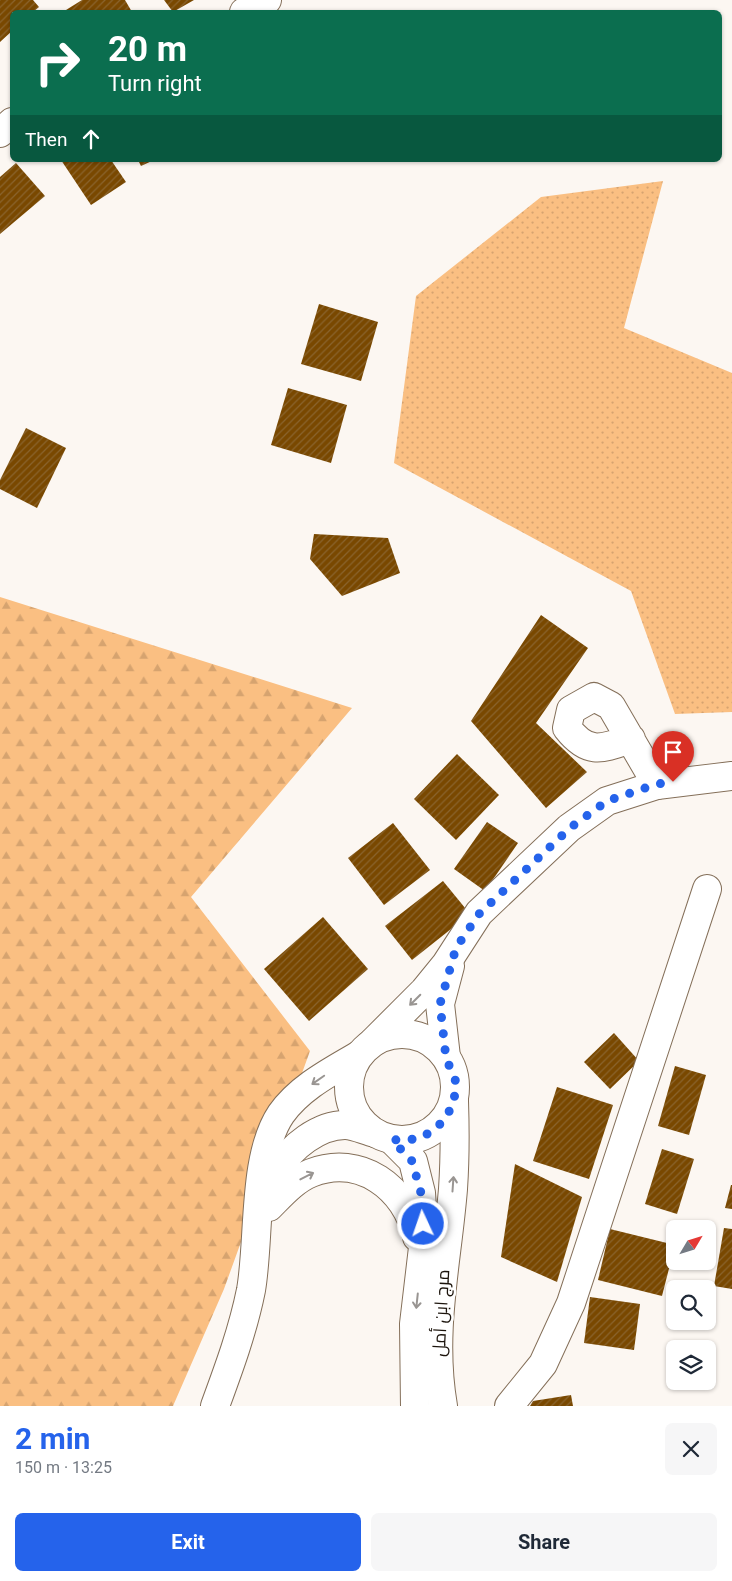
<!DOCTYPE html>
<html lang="en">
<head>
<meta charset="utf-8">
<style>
  :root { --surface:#fff; --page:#f6f6f7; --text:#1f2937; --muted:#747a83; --accent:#2563eb }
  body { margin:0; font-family:Roboto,Cairo,sans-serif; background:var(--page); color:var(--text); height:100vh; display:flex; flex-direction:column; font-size:19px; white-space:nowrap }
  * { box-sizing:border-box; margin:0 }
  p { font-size:16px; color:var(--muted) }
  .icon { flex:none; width:28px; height:28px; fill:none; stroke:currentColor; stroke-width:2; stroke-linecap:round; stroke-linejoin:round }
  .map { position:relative; height:1406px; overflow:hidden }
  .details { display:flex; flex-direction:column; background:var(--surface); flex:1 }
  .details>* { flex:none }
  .guide { position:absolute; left:10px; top:10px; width:712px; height:152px; border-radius:8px; box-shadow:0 1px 4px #0004; background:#0b6e4f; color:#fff; overflow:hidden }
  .needle { width:32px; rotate:52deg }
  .tools { position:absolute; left:666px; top:1220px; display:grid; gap:10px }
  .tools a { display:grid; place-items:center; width:50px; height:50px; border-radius:8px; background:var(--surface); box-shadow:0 1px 4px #0004; font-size:25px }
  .pin { position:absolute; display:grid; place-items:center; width:42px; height:42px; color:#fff; margin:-51px -21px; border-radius:50% 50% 50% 0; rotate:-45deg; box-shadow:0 0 5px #0007 }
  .pin .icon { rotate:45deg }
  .me { position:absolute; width:55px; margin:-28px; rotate:357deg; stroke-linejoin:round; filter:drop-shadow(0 0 4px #0008) }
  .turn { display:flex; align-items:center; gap:18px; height:105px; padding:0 15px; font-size:22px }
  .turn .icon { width:65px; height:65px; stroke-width:2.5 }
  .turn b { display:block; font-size:35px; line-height:42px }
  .then { display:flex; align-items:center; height:48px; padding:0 15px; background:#0003; gap:10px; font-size:19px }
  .round { display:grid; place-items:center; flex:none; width:52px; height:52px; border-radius:8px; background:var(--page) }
  .headline { display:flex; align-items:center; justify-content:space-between; height:85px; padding:0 15px }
  h1 { font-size:30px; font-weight:700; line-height:38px; color:var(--accent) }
  .action { display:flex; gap:10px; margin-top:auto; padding:10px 15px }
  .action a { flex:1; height:58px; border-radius:8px; background:var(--accent); color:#fff; font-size:20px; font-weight:700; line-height:58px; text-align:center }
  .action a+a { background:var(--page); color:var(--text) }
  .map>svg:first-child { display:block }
  .grass { fill:url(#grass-dots) }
  .forest { fill:url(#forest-firs) }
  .building { fill:url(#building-hatch) }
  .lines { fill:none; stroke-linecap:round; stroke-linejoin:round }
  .minor-casing { stroke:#846f59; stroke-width:30 }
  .minor { stroke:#fff; stroke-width:28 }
  .oneway { stroke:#999592 }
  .route { stroke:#2563eb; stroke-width:9; stroke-dasharray:0 16.2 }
  .labels { text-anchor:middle; stroke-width:5; stroke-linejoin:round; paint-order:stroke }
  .street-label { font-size:18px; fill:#1c140c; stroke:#fff }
</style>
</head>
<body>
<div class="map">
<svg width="732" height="1406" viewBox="0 0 732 1406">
  <defs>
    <pattern id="grass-dots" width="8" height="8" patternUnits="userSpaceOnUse" patternTransform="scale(1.25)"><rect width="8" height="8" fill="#fabf82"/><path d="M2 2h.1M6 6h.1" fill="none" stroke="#d6a36f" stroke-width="1.8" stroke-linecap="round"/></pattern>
    <pattern id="forest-firs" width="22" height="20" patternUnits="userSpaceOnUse" patternTransform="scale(1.25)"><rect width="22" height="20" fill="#fabf82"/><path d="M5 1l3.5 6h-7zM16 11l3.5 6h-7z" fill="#d6a36f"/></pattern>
    <pattern id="building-hatch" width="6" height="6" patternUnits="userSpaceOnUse" patternTransform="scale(1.25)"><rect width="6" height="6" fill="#794800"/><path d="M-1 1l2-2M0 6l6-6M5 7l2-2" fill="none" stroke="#8a642e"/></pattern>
  </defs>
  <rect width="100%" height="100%" fill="#fcf7f2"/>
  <!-- grass -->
  <polygon class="grass" points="663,181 624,328 732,373 732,712 675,714 631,591 394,463 416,296 541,197"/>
  <!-- forest -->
  <polygon class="forest" points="0,597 352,708 191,897 310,1051 224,1289 173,1406 0,1406"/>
  <!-- building -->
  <g class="building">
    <polygon points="0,0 33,0 39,7 33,12 12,12 12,31 0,42"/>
    <polygon points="82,0 125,0 132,12 68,12 66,10"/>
    <polygon points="164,0 194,0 173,12"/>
    <polygon points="61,160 111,160 126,182 91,205"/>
    <polygon points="138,160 154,160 141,166"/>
    <polygon points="16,163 45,196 0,234 0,177"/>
    <polygon points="319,304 378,322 361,381 301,364"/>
    <polygon points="288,388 347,405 331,463 271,445"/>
    <polygon points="26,428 66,448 37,508 0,489 0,480"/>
    <polygon points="314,534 388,538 400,573 342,596 310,559"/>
    <polygon points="541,615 588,648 536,723 587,772 546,808 471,721"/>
    <polygon points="457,754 499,795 456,840 414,799"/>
    <polygon points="487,822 518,843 485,891 454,869"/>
    <polygon points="393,823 430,870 384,905 348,858"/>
    <polygon points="443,881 470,914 412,960 385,926"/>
    <polygon points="323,917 368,969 309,1021 264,969"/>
    <polygon points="614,1033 639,1061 610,1089 584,1062"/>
    <polygon points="675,1066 706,1075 689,1135 658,1126"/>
    <polygon points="557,1087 613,1105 589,1179 533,1161"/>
    <polygon points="662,1149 694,1159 677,1214 645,1204"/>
    <polygon points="515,1164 582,1197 557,1282 501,1257"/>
    <polygon points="731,1185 732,1185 732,1209 725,1208"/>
    <polygon points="724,1228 732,1229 732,1289 714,1286"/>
    <polygon points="610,1229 675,1245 662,1296 598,1280"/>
    <polygon points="590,1297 640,1304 634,1350 584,1343"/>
    <polygon points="571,1395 573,1406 530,1406 533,1401"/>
  </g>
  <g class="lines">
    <defs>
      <g id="minor">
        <polyline points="244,12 267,0"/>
        <polyline points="0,133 12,122"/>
        <path d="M631 739C601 749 588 755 567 728L571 710 594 697 611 706 657 785"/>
        <circle cx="402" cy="1087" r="53"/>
        <polyline points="373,1042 424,991 446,964 479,913 569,828 607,801 657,785 732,776"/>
        <polyline points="446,1057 440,1004 450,966"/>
        <polyline points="392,1140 413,1161 421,1193 424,1239 414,1324 415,1406"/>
        <path d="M272 1195C274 1187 275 1177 279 1169 290 1147 319 1125 345 1125 354 1125 366 1131 375 1133"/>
        <path d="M269 1207C282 1194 294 1180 311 1173 360 1154 406 1187 417 1237"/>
        <path d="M215 1406C229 1368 243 1330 251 1290 260 1239 252 1157 281 1114 300 1087 332 1071 359 1055"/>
        <path d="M443 1406C430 1332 447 1263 453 1189 455 1159 455 1130 454 1101"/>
        <polyline points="509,1406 543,1364 571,1303 707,889"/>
      </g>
    </defs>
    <!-- minor casing -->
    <use href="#minor" class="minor-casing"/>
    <!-- minor -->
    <use href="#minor" class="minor"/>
  </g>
  <!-- one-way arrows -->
  <defs><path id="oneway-shaft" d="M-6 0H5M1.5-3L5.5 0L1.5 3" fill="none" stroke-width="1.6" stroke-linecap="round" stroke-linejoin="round" transform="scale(1.25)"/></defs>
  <g class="oneway">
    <use href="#oneway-shaft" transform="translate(415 1000) rotate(135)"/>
    <use href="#oneway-shaft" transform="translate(318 1080) rotate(145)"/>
    <use href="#oneway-shaft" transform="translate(307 1176) rotate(-27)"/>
    <use href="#oneway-shaft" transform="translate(453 1184) rotate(-86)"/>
    <use href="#oneway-shaft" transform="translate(417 1301) rotate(96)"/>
  </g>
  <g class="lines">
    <!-- route -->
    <polyline class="route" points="423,1224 421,1193 412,1161 392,1140 417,1139 433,1131 446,1118 454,1101 456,1082 446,1058 440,1004 456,948 479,914 570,828 607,801 657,784 673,782"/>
  </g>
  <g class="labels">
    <!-- street labels -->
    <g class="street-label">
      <text transform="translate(441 1313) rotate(-87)" y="6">مرج ابن أمل</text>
    </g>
  </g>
</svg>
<div class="tools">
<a><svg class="needle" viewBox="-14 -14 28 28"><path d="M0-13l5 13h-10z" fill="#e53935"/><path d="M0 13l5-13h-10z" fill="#747a83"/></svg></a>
<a><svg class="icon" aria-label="search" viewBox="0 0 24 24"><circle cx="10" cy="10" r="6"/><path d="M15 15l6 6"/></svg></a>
<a><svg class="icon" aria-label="layers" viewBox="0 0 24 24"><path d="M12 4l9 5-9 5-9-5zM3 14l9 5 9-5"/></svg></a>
</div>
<div class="pin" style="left:673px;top:782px;background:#d93025"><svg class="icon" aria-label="arrive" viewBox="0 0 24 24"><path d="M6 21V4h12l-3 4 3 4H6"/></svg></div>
<svg class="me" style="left:423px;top:1224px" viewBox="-20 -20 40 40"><circle r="17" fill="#2563eb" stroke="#fff" stroke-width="3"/><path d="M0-11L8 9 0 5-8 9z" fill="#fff"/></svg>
<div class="guide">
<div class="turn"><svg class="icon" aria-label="right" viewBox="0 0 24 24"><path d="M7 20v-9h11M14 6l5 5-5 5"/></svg><div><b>20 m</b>Turn right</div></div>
<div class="then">Then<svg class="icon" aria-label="ahead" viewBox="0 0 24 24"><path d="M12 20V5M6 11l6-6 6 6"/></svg></div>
</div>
</div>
<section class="details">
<div class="headline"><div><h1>2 min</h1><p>150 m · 13:25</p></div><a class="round"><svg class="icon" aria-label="close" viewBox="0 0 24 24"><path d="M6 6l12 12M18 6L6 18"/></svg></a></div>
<div class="action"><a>Exit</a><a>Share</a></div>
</section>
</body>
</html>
